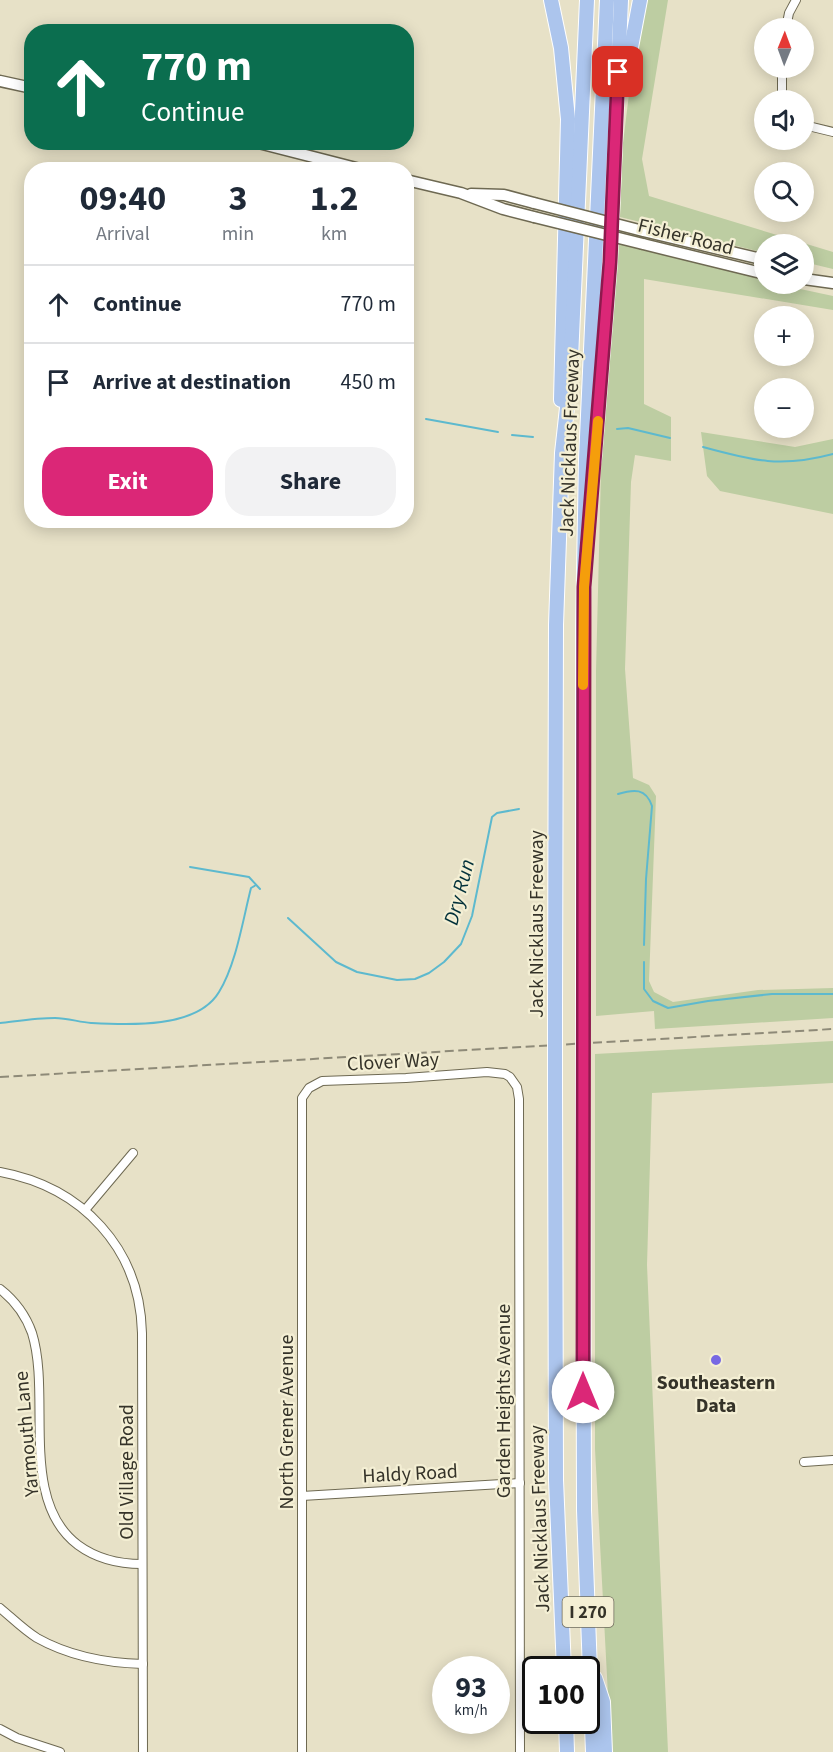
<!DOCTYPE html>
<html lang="en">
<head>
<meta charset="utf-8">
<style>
  :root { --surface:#fff; --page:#f2f2f3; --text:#1f2937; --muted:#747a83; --line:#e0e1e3; --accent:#db2777 }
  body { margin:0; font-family:"Source Sans 3",sans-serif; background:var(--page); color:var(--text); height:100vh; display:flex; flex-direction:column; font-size:22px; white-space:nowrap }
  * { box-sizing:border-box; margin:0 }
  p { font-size:20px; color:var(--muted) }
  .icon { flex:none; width:33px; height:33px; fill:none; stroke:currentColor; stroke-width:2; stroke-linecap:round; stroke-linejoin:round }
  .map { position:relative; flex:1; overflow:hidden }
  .drawer { position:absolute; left:24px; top:162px; width:390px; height:366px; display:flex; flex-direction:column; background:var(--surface); border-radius:24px; box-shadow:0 3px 15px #0003 }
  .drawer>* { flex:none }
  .banner { position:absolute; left:24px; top:24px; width:390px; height:126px; border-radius:24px; box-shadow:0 3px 15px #0003; background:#0b6e4f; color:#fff; overflow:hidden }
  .needle { width:39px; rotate:1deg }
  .buttons { position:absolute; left:754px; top:18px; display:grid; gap:12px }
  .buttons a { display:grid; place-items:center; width:60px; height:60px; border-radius:50%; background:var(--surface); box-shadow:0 3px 15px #0003; font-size:30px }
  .speed { position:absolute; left:432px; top:1656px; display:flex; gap:12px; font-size:30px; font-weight:700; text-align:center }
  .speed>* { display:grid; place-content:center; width:78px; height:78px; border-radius:50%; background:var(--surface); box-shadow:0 3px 15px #0003; line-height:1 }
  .speed small { font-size:15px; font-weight:400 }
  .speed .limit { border:3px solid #111; border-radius:9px; background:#fff; color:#111 }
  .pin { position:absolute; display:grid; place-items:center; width:51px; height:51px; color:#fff; margin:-26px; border-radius:12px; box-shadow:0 3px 9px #0006 }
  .me { position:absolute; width:66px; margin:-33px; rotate:0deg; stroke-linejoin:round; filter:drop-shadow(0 0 4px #0008) }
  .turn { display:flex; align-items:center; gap:21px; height:126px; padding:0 18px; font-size:27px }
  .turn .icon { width:78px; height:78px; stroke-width:2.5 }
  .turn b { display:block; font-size:42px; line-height:51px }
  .eta { display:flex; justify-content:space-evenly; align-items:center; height:102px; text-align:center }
  .eta b { font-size:36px; font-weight:700; line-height:42px }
  .action { display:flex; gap:12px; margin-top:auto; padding:12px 18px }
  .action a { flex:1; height:69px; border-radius:24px; background:var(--accent); color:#fff; font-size:24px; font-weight:700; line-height:69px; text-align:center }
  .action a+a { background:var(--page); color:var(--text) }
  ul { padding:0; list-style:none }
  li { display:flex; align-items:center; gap:18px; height:78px; padding:0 18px; border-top:2px solid var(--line) }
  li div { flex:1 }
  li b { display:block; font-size:22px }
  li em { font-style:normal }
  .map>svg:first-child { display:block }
  .green { fill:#bdcda2 }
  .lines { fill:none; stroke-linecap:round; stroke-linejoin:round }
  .stream { stroke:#5db9ce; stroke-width:2 }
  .minor-casing { stroke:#6e6952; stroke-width:10 }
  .secondary-casing { stroke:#6e6952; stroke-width:13 }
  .motorway-casing { stroke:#fff; stroke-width:16 }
  .minor { stroke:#fff; stroke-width:8 }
  .secondary { stroke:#fff; stroke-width:10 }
  .motorway { stroke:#acc5ed; stroke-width:14 }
  .rail { stroke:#8e8a78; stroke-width:2; stroke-dasharray:9 4.5; stroke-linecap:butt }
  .secondary-bridge-casing { stroke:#6e6952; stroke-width:13; stroke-linecap:butt }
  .motorway-bridge-casing { stroke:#fff; stroke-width:16; stroke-linecap:butt }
  .secondary-bridge { stroke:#fff; stroke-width:10 }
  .motorway-bridge { stroke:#acc5ed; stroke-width:14 }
  .route-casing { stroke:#8e194d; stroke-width:15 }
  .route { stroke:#db2777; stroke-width:10 }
  .slow { stroke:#f59e0b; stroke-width:10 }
  .poi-dot { fill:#7768e3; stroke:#f4efd4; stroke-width:2 }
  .labels { text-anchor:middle; stroke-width:4.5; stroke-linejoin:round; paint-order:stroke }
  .shield { fill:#f4efd4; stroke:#6e6b5c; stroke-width:1.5 }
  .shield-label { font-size:18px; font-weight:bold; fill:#353329 }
  .street-label { font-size:20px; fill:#353329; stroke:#f4efd4 }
  .poi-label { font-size:20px; font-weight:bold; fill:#353329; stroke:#f4efd4 }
  .water-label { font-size:21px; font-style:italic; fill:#03313a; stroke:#f4efd4 }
</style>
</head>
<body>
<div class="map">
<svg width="833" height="1752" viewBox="0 0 833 1752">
  <rect width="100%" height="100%" fill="#e7e1c7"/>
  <!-- green -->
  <g class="green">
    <polygon points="645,0 668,0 642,159 649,196 833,252 833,269 804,262 804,244 765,244 765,253 620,217 623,143 631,78"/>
    <polygon points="619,243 765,280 765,284 777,284 833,296 833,310 644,279 644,404 671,417 671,461 635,455 631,482 625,669 633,778 649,785 656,796 649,981 654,992 673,1002 758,990 833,988 833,1018 655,1029 654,1011 596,1016 596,671 601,471"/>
    <polygon points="701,432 795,447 833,439 833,514 720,491 707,476"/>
    <polygon points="833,1041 833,1083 652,1093 647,1265 668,1752 611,1752 595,1449 595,1054"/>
  </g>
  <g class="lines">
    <!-- stream -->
    <g class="stream">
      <polyline points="426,419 498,432"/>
      <polyline points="617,429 628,428 670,438"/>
      <polyline points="512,435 533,437"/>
      <path d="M703 447C754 461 781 468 833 454"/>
      <path d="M618 794C634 789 646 788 652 806L646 879 644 945"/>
      <polyline points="190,867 249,877 260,889"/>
      <polyline points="288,918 336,962 357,972 397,980 415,979 429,973 444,962 461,944 472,916 492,817 497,813 519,809"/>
      <polyline points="644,962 644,989 653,1001 668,1008 708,1001 772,994 833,994"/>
      <path d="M0 1023C18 1021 37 1018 55 1018 67 1018 79 1022 91 1023 128 1025 197 1029 219 992 236 965 243 919 251 888L256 885"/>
    </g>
    <defs>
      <g id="minor">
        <polyline points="786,28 789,13 796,0"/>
        <polyline points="782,68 782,100"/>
        <polyline points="804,125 833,132"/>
        <path d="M0 1172C82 1187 140 1248 142 1333L143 1752"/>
        <polyline points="85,1210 133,1153"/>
        <path d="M0 1289C14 1300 26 1316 32 1333 52 1397 18 1500 78 1545 97 1559 119 1564 142 1564"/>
        <polyline points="804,1462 833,1460"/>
        <polyline points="302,1496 520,1483"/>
        <path d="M0 1608C12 1618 24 1630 37 1638 69 1656 107 1663 143 1664"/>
        <polyline points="0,1729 17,1738 60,1752"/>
        <polyline points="302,1752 302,1098 309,1088 322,1081 406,1078 487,1072 505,1074 510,1077 517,1087 519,1099 520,1752"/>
      </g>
      <g id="secondary">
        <polyline points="0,81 32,88"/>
        <polyline points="255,142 364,170"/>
        <polyline points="406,180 461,193 503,209 534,217"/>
        <polyline points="471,194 504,195 534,203"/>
        <polyline points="643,231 765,260"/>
        <polyline points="643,244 765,274"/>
        <polyline points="804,279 833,283"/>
      </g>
      <g id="motorway">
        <polyline points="551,0 561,48 568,119 561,400"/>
        <polyline points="625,79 640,0"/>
        <polyline points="594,460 610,262 621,0"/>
        <polyline points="555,1008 556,625 562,453 570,381 587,0"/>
        <polyline points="583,1008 583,627 586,459 607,0"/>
        <polyline points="583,1083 584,1510 593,1752"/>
        <polyline points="555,1084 556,1480 564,1670"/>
        <polyline points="595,1678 603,1702 605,1752"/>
        <polyline points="566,1720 567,1752"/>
      </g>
    </defs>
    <!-- minor casing -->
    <use href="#minor" class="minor-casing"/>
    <!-- secondary casing -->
    <use href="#secondary" class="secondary-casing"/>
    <!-- motorway casing -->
    <use href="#motorway" class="motorway-casing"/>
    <!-- minor -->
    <use href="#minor" class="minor"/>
    <!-- secondary -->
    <use href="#secondary" class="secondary"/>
    <!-- motorway -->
    <use href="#motorway" class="motorway"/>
    <!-- rail -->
    <polyline class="rail" points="0,1077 833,1029"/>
    <defs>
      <g id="secondary-bridge">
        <polyline points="534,203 643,231"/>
        <polyline points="534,217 643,244"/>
      </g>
      <g id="motorway-bridge">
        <polyline points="583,1008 583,1083"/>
        <polyline points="555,1084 555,1008"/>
      </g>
    </defs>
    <!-- secondary-bridge casing -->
    <use href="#secondary-bridge" class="secondary-bridge-casing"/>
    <!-- motorway-bridge casing -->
    <use href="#motorway-bridge" class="motorway-bridge-casing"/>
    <!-- secondary-bridge -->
    <use href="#secondary-bridge" class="secondary-bridge"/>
    <!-- motorway-bridge -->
    <use href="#motorway-bridge" class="motorway-bridge"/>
  </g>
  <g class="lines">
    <defs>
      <polyline id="route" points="583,1392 584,587 610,262 618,72"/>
    </defs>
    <!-- route casing -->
    <use href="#route" class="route-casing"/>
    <!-- route -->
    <use href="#route" class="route"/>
    <!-- slow -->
    <polyline class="slow" points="583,685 584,587 598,421"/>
  </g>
  <!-- markers -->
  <circle class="poi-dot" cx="716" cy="1360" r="6"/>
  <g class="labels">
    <!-- shield labels -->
    <rect class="shield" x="562.5" y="1597" width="51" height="30" rx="4.5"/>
    <g class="shield-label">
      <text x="588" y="1618">I 270</text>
    </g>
    <!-- street labels -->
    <g class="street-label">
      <text transform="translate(686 236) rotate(14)" y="7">Fisher Road</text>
      <text transform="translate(569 443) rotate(-88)" y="7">Jack Nicklaus Freeway</text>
      <text transform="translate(536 924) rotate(-90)" y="7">Jack Nicklaus Freeway</text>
      <text transform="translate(393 1061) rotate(-3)" y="7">Clover Way</text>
      <text transform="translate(503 1401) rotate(-90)" y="7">Garden Heights Avenue</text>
      <text transform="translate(286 1422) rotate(-90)" y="7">North Grener Avenue</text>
      <text transform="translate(26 1434) rotate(-95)" y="7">Yarmouth Lane</text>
      <text transform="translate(126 1472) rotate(-90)" y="7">Old Village Road</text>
      <text transform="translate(410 1473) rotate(-3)" y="7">Haldy Road</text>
      <text transform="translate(539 1519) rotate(-92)" y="7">Jack Nicklaus Freeway</text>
    </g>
    <!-- poi labels -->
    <g class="poi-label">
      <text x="716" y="1389">Southeastern<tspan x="716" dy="23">Data</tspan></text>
    </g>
    <!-- water labels -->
    <g class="water-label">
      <text transform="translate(459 892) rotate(-75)" y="7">Dry Run</text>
    </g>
  </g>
</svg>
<div class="buttons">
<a><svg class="needle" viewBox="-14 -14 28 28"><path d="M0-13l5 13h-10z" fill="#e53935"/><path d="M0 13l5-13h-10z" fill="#747a83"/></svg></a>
<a><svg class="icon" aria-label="sound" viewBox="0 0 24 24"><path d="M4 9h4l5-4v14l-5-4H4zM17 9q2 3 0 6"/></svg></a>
<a><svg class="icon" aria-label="search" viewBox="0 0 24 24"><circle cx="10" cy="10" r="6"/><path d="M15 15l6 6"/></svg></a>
<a><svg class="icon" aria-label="layers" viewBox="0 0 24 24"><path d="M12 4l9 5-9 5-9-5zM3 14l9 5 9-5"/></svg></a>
<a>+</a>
<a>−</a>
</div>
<div class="speed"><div>93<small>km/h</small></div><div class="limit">100</div></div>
<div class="pin" style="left:618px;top:72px;background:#d93025"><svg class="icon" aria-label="arrive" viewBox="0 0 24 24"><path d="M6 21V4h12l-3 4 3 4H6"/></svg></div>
<svg class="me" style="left:583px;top:1392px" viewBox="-20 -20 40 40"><circle r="19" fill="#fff"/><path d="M0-13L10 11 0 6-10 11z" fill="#db2777"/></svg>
<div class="banner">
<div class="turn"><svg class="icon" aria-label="ahead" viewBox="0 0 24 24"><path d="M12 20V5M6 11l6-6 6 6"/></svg><div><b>770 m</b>Continue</div></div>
</div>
<section class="drawer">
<div class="eta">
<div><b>09:40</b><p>Arrival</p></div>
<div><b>3</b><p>min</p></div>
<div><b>1.2</b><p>km</p></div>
</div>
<ul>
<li><svg class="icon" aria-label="ahead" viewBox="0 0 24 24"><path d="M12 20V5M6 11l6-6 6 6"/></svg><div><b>Continue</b></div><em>770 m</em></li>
<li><svg class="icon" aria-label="arrive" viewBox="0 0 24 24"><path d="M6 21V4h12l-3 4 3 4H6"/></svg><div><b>Arrive at destination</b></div><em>450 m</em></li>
</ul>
<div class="action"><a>Exit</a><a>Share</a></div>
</section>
</div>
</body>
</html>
